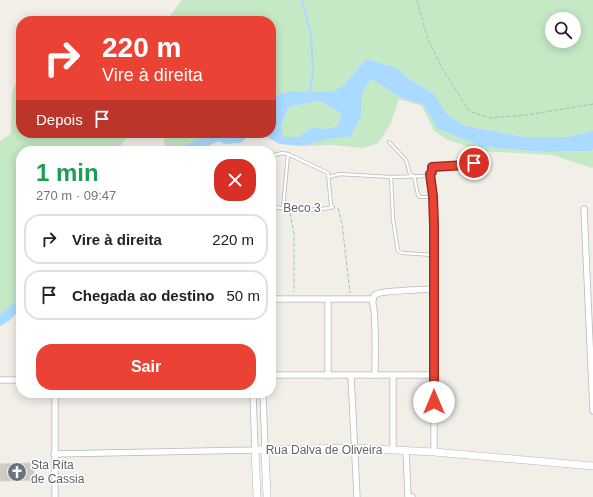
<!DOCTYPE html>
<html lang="pt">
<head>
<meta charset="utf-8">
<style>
  :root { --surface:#fff; --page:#f6f6f6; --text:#222; --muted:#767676; --line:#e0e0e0; --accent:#ea4335 }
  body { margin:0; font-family:Arial,sans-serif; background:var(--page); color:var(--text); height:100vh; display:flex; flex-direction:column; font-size:15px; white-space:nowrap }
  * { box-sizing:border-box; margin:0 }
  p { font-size:13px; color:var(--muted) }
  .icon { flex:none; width:22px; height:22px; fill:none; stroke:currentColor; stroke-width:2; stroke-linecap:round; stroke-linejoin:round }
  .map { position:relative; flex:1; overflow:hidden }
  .panel { position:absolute; left:16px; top:146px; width:260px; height:252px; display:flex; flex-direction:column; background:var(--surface); border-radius:16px; box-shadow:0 2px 10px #0003 }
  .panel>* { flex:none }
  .banner { position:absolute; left:16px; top:16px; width:260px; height:122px; border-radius:16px; box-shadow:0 2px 10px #0003; background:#ea4335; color:#fff; overflow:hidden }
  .buttons { position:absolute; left:545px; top:12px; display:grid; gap:8px }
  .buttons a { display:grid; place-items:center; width:36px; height:36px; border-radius:50%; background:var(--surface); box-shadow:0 2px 10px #0003; font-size:20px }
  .pin { position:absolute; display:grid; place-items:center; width:34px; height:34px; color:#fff; margin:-17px; border:2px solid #fff; border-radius:50%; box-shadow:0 1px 4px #0007 }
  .me { position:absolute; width:44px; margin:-22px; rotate:0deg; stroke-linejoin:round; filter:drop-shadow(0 0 3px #0008) }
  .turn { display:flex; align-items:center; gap:14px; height:84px; padding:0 20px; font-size:18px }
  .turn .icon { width:52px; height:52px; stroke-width:2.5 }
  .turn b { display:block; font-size:28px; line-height:34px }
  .then { display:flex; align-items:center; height:38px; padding:0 20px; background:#0003; gap:8px; font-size:15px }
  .round { display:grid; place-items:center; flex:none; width:42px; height:42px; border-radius:16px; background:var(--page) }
  .head { display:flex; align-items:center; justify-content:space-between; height:68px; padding:0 20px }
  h1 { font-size:24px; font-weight:700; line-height:30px; color:#1e9e55 }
  .action { display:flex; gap:8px; margin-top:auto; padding:8px 20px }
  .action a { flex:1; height:46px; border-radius:16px; background:var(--accent); color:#fff; font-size:16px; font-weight:700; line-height:46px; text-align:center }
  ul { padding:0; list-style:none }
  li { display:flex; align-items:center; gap:12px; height:50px; margin:0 8px 6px; padding:0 12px; border:2px solid var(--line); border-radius:16px }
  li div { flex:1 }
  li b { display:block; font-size:15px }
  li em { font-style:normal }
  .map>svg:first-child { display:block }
  .green { fill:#c5e8c5; fill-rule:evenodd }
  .water { fill:#aadaff; fill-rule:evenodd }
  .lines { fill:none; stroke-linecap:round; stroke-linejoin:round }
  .stream { stroke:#aadaff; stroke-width:2 }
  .river { stroke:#aadaff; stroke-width:12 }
  .building { fill:#cccac5; stroke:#d6d1c6 }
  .service-casing { stroke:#b5b8bc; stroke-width:4 }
  .minor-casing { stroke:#b5b8bc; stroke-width:7 }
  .tertiary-casing { stroke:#b5b8bc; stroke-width:8 }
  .path { stroke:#9cc7a9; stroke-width:1; stroke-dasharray:4 2; stroke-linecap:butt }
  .service { stroke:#fff; stroke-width:2.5 }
  .minor { stroke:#fff; stroke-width:5.5 }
  .tertiary { stroke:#fff; stroke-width:7 }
  .route-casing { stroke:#982c22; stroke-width:10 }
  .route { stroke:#ea4335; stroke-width:7 }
  .labels { text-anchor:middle; stroke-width:3; stroke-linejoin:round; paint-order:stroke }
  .street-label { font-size:12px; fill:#5f6368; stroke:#fff }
  .worship-label { font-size:12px; fill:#5b616d; stroke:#fff; text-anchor:start }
</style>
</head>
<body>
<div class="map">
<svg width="593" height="497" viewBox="0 0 593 497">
  <rect width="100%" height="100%" fill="#f1efe8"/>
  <!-- green -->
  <g class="green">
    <path d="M182 0H593V131L568 137H525L466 126 448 115 433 93 411 80 395 67 366 59 344 85 332 92 290 91 271 97V21H166ZM552 19H574V41H552Z"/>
    <polygon points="371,79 402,98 424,105 437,128 460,138 484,147 545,152 590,151 593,149 593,167 592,168 552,155 481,151 448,140 434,131 422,106 399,99 390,125 378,143 363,148 334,145 302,146 329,139 350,137 361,117 362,93"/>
    <polygon points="16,83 21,84 21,133 131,133 116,151 21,151 21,297 0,314 0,141 11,134 12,92"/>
    <polygon points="320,101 341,113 338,126 324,129 313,127 297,137 283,137 281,125 289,107"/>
    <polygon points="163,133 219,133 185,145 178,151 158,151 165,145"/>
  </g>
  <!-- water -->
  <g class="water">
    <path d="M366 59 395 67 411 80 433 93 448 115 466 126 525 137H568L593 131V149L590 151 545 152 484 147 460 138 437 128 424 105 402 98 371 79 362 93 361 117 350 137 329 139 302 146 279 144 260 133H271V97L290 91 332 92 344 85ZM320 101 341 113 338 126 324 129 313 127 297 137H283L281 125 289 107Z"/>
    <polygon points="216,133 243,133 228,140 219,141 196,151 178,151 185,145"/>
    <polygon points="21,297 21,308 9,321 0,326 0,314"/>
  </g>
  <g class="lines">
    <!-- stream -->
    <polyline class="stream" points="302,0 311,35 313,71 310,93"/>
    <!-- river -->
    <polyline class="river" points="219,135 226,138 239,137 242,133"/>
  </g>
  <!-- building -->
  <polygon class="building" points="34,463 34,480 0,481 0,464"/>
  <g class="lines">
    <defs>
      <g id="service">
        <polyline points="389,142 406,160 410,174 414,176 418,195 420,197 433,197"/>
        <polyline points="271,156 282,153 288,154"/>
        <polyline points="329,177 339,174 391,177 430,176"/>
        <polyline points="391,177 393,219 398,251 403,253 433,255"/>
        <path d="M271 207C291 209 314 212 333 207L331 205 328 173 288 154 283 209"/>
      </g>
      <g id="minor">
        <polyline points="584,209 593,411"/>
        <polyline points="271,299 373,299"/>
        <polyline points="328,300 328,376"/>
        <polyline points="271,375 434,375"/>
        <path d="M375 375C375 353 376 331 374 310 373 305 371 299 375 295 380 290 424 290 433 289"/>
        <polyline points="393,375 393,450"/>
        <polyline points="351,376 357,497"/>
        <polyline points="0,380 21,380"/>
        <polyline points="55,393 55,497"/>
        <polyline points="263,393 265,450"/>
        <polyline points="406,450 408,497 412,497"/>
        <polyline points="434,452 434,225 433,197 430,176 432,172 433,167 465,165 474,163 478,158"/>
        <polyline points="54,454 255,450 253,393"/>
      </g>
      <g id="tertiary">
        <polyline points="265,450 267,497"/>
        <polyline points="257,497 255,450 354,448 434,452 593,466"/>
      </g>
    </defs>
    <!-- service casing -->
    <use href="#service" class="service-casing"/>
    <!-- minor casing -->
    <use href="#minor" class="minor-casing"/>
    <!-- tertiary casing -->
    <use href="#tertiary" class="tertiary-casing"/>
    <!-- path -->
    <g class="path">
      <polyline points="417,0 427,37 442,68 469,111 489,118 527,115 593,104"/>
      <polyline points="338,208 342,224 350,293"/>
      <polyline points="290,213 294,234 294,292"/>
    </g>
    <!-- service -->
    <use href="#service" class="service"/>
    <!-- minor -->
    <use href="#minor" class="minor"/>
    <!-- tertiary -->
    <use href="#tertiary" class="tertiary"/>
  </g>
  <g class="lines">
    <defs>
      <polyline id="route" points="434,402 434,225 433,196 430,174 432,172 432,167 466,165 474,163"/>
    </defs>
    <!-- route casing -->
    <use href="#route" class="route-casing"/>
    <!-- route -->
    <use href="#route" class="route"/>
  </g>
  <!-- icons -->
  <defs>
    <symbol id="church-disc" viewBox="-11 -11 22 22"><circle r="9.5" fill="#6b7280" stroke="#fff"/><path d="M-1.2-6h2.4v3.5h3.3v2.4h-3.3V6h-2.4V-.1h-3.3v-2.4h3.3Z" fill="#fff"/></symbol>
  </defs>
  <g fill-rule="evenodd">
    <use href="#church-disc" x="6" y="461" width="22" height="22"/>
  </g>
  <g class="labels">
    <!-- street labels -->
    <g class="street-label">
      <text x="302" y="212">Beco 3</text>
      <text x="324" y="454">Rua Dalva de Oliveira</text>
    </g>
    <!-- worship labels -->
    <g class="worship-label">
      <text x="31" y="469">Sta Rita<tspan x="31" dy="14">de Cassia</tspan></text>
    </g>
  </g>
</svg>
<div class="buttons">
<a><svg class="icon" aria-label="search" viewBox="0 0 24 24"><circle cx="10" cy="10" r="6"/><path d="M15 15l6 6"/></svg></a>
</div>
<div class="pin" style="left:474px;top:163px;background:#d93025"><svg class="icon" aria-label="arrive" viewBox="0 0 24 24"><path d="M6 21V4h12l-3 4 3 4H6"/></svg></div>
<svg class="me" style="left:434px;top:402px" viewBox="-20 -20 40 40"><circle r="19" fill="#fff"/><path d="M0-13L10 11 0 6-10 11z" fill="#ea4335"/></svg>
<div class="banner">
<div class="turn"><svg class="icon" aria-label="right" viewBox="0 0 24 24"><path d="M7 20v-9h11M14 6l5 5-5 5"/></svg><div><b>220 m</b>Vire à direita</div></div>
<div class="then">Depois<svg class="icon" aria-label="arrive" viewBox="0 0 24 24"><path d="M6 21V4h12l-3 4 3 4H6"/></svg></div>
</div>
<section class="panel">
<div class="head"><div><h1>1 min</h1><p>270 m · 09:47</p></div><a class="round" style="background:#d93025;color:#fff"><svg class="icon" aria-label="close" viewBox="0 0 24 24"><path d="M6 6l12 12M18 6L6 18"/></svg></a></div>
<ul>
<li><svg class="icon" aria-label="right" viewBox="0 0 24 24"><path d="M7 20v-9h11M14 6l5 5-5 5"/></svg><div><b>Vire à direita</b></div><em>220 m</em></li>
<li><svg class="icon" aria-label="arrive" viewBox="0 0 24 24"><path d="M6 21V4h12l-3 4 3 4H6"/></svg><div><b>Chegada ao destino</b></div><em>50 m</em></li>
</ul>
<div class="action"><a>Sair</a></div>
</section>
</div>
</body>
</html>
